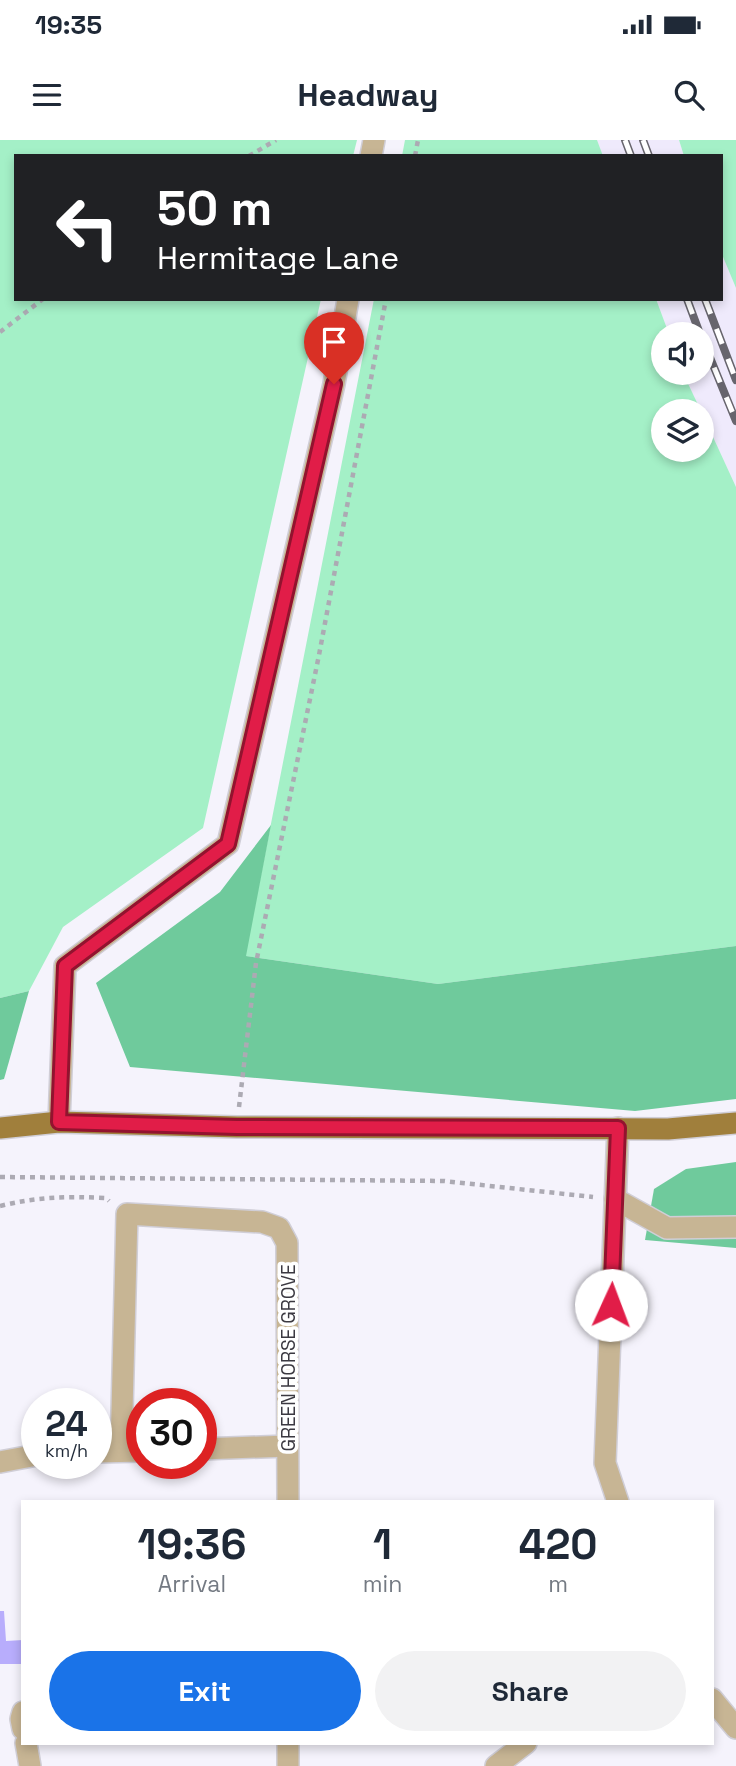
<!DOCTYPE html>
<html lang="en">
<head>
<meta charset="utf-8">
<style>
  :root { --surface:#fff; --page:#f2f2f3; --text:#1f2937; --muted:#747a83; --accent:#1a73e8 }
  body { margin:0; font-family:"Space Grotesk",sans-serif; background:var(--page); color:var(--text); height:100vh; display:flex; flex-direction:column; font-size:26px; white-space:nowrap }
  * { box-sizing:border-box; margin:0 }
  p { font-size:23px; color:var(--muted) }
  .icon { flex:none; width:38px; height:38px; fill:none; stroke:currentColor; stroke-width:2; stroke-linecap:round; stroke-linejoin:round }
  .map { position:relative; flex:1; overflow:hidden }
  .details { position:absolute; left:21px; top:1360px; width:693px; height:245px; display:flex; flex-direction:column; background:var(--surface); border-radius:0px; box-shadow:0 4px 10px #0003 }
  .details>* { flex:none }
  .guide { position:absolute; left:14px; top:14px; width:709px; height:147px; border-radius:0px; box-shadow:0 4px 10px #0003; background:#202124; color:#fff; overflow:hidden }
  .buttons { position:absolute; left:651px; top:182px; display:grid; gap:14px }
  .buttons a { display:grid; place-items:center; width:63px; height:63px; border-radius:50%; background:var(--surface); box-shadow:0 4px 10px #0003; font-size:35px }
  .speed { position:absolute; left:21px; top:1248px; display:flex; gap:14px; font-size:35px; font-weight:700; text-align:center }
  .speed>* { display:grid; place-content:center; width:91px; height:91px; border-radius:50%; background:var(--surface); box-shadow:0 4px 10px #0003; line-height:1 }
  .speed small { font-size:18px; font-weight:400 }
  .speed .limit { border:10px solid #d22; background:#fff; color:#111 }
  .pin { position:absolute; display:grid; place-items:center; width:60px; height:60px; color:#fff; margin:-72px -30px; border-radius:50% 50% 50% 0; rotate:-45deg; box-shadow:0 0 7px #0007 }
  .pin .icon { rotate:45deg }
  .me { position:absolute; width:77px; margin:-38px; rotate:2deg; stroke-linejoin:round; filter:drop-shadow(0 0 5px #0008) }
  .turn { display:flex; align-items:center; gap:24px; height:147px; padding:0 28px; font-size:32px }
  .turn .icon { width:91px; height:91px; stroke-width:2.5 }
  .turn b { display:block; font-size:49px; line-height:60px }
  .eta { display:flex; justify-content:space-evenly; align-items:center; height:119px; text-align:center }
  .eta b { font-size:42px; font-weight:700; line-height:49px }
  .button { display:flex; gap:14px; margin-top:auto; padding:14px 28px }
  .button a { flex:1; height:80px; border-radius:42px; background:var(--accent); color:#fff; font-size:28px; font-weight:700; line-height:80px; text-align:center }
  .button a+a { background:var(--page); color:var(--text) }
  .status { display:flex; justify-content:space-between; align-items:center; height:49px; padding:0 35px; background:var(--surface); direction:ltr }
  .status svg { height:19px; fill:currentColor }
  header { display:flex; justify-content:space-between; align-items:center; height:91px; padding:0 28px; background:var(--surface); font-size:32px; font-weight:700 }
  .map>svg:first-child { display:block }
  .built { fill:#efeafc }
  .green { fill:#a4f0c7 }
  .forest { fill:#6fca9c }
  .building { fill:#b8adfc }
  .lines { fill:none; stroke-linecap:round; stroke-linejoin:round }
  .minor-casing { stroke:#d0ced7; stroke-width:24 }
  .major-casing { stroke:#d0ced7; stroke-width:24 }
  .path { stroke:#acaab3; stroke-width:4.5; stroke-dasharray:5 5; stroke-linecap:butt }
  .minor { stroke:#c7b594; stroke-width:21 }
  .major { stroke:#a07f3c; stroke-width:21 }
  .rail-casing { stroke:#67656d; stroke-width:8 }
  .rail { stroke:#fff; stroke-width:5; stroke-dasharray:16; stroke-linecap:butt }
  .route-casing { stroke:#92132f; stroke-width:18 }
  .route { stroke:#e11d48; stroke-width:12 }
  .labels { text-anchor:middle; stroke-width:7; stroke-linejoin:round; paint-order:stroke }
  .street-label { font-size:19px; fill:#3b3941; stroke:#fff }
</style>
</head>
<body>
<div class="status"><b>19:35</b><svg viewBox="0 0 49 12"><path d="M0 12V9h3v3zM5 12V6h3v6zM10 12V3h3v9zM15 12V0h3v12zM26 1h20v11H26zM47 4h2v5h-2z"/></svg></div>
<header><svg class="icon" aria-label="menu" viewBox="0 0 24 24"><path d="M4 6h16M4 12h16M4 18h16"/></svg>Headway<svg class="icon" aria-label="search" viewBox="0 0 24 24"><circle cx="10" cy="10" r="6"/><path d="M15 15l6 6"/></svg></header>
<div class="map">
<svg width="736" height="1626" viewBox="0 0 736 1626">
  <rect width="100%" height="100%" fill="#f5f3fc"/>
  <!-- built -->
  <g class="built">
    <polygon points="597,0 679,0 684,16 603,16"/>
    <polygon points="721,112 736,148 736,347 683,233 702,233 702,194 669,194 656,159 721,159"/>
  </g>
  <!-- green -->
  <g class="green">
    <polygon points="0,0 357,0 353,16 16,16 16,159 321,159 203,688 63,787 29,851 0,858"/>
    <polygon points="405,0 597,0 603,16 402,16"/>
    <polygon points="679,0 736,0 736,148 721,112 721,16 684,16"/>
    <polygon points="374,159 656,159 669,194 663,194 663,233 683,233 701,271 663,271 663,310 702,310 702,273 736,347 736,806 438,844 245,816"/>
  </g>
  <!-- forest -->
  <g class="forest">
    <polygon points="271,685 246,816 438,844 736,806 736,959 635,971 130,927 96,843 220,752"/>
    <polygon points="29,851 4,939 0,940 0,858"/>
    <polygon points="736,1022 736,1108 645,1100 654,1049 686,1029"/>
  </g>
  <!-- building -->
  <polygon class="building" points="0,1471 4,1471 6,1501 23,1500 23,1524 0,1524"/>
  <g class="lines">
    <defs>
      <g id="minor">
        <polyline points="371,16 374,0"/>
        <polyline points="59,982 65,826 228,704 334,244 348,159"/>
        <polyline points="615,1059 667,1088 736,1087"/>
        <polyline points="201,1309 288,1306"/>
        <polyline points="121,1311 127,1074 262,1082 279,1088 287,1103 288,1362"/>
        <polyline points="96,1312 142,1311"/>
        <polyline points="0,1322 37,1315"/>
        <polyline points="618,1362 605,1323 618,988"/>
        <polyline points="712,1559 736,1588"/>
        <polyline points="23,1572 21,1579 23,1589"/>
        <polyline points="26,1603 30,1626"/>
        <polyline points="288,1603 288,1626"/>
        <polyline points="496,1626 526,1603"/>
      </g>
      <polyline id="major" points="0,988 59,982 237,987 668,989 736,983"/>
    </defs>
    <!-- minor casing -->
    <use href="#minor" class="minor-casing"/>
    <!-- major casing -->
    <use href="#major" class="major-casing"/>
    <!-- path -->
    <g class="path">
      <polyline points="249,16 276,0"/>
      <polyline points="415,16 418,0"/>
      <polyline points="0,192 43,159"/>
      <polyline points="239,967 256,823 319,515 386,159"/>
      <polyline points="0,1037 444,1041 593,1057"/>
      <path d="M0 1066C37 1057 67 1056 106 1058L109 1061"/>
    </g>
    <!-- minor -->
    <use href="#minor" class="minor"/>
    <!-- major -->
    <use href="#major" class="major"/>
    <defs>
      <g id="rail">
        <polyline points="625,0 631,16"/>
        <polyline points="643,0 649,16"/>
        <polyline points="687,159 700,194"/>
        <polyline points="705,159 736,240"/>
        <polyline points="702,198 736,281"/>
      </g>
    </defs>
    <!-- rail casing -->
    <use href="#rail" class="rail-casing"/>
    <!-- rail -->
    <use href="#rail" class="rail"/>
  </g>
  <g class="lines">
    <defs>
      <polyline id="route" points="334,244 228,704 65,826 59,982 237,987 618,988 611,1165"/>
    </defs>
    <!-- route casing -->
    <use href="#route" class="route-casing"/>
    <!-- route -->
    <use href="#route" class="route"/>
  </g>
  <g class="labels">
    <!-- street labels -->
    <g class="street-label">
      <text transform="translate(288 1218) rotate(-90)" y="7">GREEN HORSE GROVE</text>
    </g>
  </g>
</svg>
<div class="buttons">
<a><svg class="icon" aria-label="sound" viewBox="0 0 24 24"><path d="M4 9h4l5-4v14l-5-4H4zM17 9q2 3 0 6"/></svg></a>
<a><svg class="icon" aria-label="layers" viewBox="0 0 24 24"><path d="M12 4l9 5-9 5-9-5zM3 14l9 5 9-5"/></svg></a>
</div>
<div class="speed"><div>24<small>km/h</small></div><div class="limit">30</div></div>
<div class="pin" style="left:334px;top:244px;background:#d93025"><svg class="icon" aria-label="arrive" viewBox="0 0 24 24"><path d="M6 21V4h12l-3 4 3 4H6"/></svg></div>
<svg class="me" style="left:611px;top:1165px" viewBox="-20 -20 40 40"><circle r="19" fill="#fff"/><path d="M0-13L10 11 0 6-10 11z" fill="#e11d48"/></svg>
<div class="guide">
<div class="turn"><svg class="icon" aria-label="left" viewBox="0 0 24 24"><path d="M17 20v-9H6M10 6l-5 5 5 5"/></svg><div><b>50 m</b>Hermitage Lane</div></div>
</div>
<section class="details">
<div class="eta">
<div><b>19:36</b><p>Arrival</p></div>
<div><b>1</b><p>min</p></div>
<div><b>420</b><p>m</p></div>
</div>
<div class="button"><a>Exit</a><a>Share</a></div>
</section>
</div>
</body>
</html>
